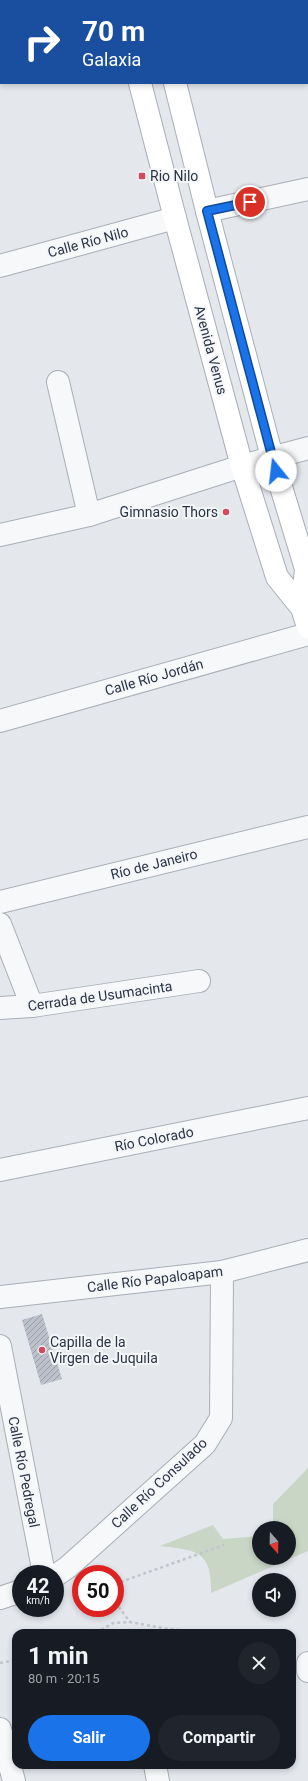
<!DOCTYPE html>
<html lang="es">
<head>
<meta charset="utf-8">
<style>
  :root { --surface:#171b24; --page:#20242c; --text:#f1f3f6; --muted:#9ea1a6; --accent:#1a73e8 }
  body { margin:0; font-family:Roboto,sans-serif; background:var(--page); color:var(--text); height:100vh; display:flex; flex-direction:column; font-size:15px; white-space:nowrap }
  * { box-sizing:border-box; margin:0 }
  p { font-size:13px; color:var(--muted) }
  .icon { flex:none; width:22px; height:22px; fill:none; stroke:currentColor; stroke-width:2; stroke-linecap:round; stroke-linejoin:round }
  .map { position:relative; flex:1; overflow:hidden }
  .details { position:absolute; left:12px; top:1629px; width:284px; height:140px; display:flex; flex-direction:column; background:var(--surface); border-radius:12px; box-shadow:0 2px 6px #0003 }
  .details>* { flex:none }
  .hud { position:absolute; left:0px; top:0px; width:308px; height:84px; box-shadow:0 2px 6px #0003; background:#1a4fa0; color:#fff; overflow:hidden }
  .needle { width:26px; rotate:160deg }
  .fabs { position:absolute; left:252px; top:1521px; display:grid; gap:8px }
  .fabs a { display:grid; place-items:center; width:44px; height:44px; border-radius:50%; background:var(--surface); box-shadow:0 2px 6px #0003; font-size:20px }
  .speed { position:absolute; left:12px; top:1565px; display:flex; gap:8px; font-size:20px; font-weight:700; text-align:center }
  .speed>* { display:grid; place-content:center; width:52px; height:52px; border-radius:50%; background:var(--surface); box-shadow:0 2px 6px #0003; line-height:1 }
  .speed small { font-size:10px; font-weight:400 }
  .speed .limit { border:6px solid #d22; background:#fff; color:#111 }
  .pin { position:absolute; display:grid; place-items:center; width:34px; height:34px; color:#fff; margin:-17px; border:2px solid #fff; border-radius:50%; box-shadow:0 1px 4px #0007 }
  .me { position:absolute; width:44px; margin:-22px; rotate:344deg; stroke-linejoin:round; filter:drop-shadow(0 0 3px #0008) }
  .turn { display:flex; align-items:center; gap:14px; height:84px; padding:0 16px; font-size:18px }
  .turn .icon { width:52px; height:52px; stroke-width:2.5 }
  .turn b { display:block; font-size:28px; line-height:34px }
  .round { display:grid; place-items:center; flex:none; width:42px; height:42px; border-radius:21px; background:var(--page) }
  .headline { display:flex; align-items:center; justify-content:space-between; height:68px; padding:0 16px }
  h1 { font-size:24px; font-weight:700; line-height:30px }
  .action { display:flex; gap:8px; margin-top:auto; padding:8px 16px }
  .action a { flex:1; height:46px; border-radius:24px; background:var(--accent); color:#fff; font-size:16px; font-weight:700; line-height:46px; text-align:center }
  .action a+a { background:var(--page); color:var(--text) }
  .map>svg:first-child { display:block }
  .grass { fill:#c9d6c5 }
  .building { fill:url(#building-hatch) }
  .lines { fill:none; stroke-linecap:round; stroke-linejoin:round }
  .minor-casing { stroke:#a9aeb7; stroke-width:24 }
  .secondary-casing { stroke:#a9aeb7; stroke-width:24 }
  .path { stroke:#c2c5cb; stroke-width:2.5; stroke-dasharray:3 3; stroke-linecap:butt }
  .minor { stroke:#f7f8fa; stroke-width:22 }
  .secondary { stroke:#fff; stroke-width:22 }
  .route-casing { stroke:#114b97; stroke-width:10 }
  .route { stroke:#1a73e8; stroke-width:7 }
  .poi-dot { fill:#d1495b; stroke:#f4f6f9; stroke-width:1.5 }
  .labels { text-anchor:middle; stroke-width:4; stroke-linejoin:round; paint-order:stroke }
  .poi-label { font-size:14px; fill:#2b3445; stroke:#f4f6f9; text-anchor:start }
  .street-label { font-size:14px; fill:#2b3445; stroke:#f4f6f9 }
</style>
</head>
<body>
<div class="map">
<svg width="308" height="1781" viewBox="0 0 308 1781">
  <defs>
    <pattern id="building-hatch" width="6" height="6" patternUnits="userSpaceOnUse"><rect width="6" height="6" fill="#bbc0ca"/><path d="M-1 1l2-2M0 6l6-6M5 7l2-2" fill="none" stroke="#989da6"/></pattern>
  </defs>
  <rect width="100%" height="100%" fill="#e4e7ec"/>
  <!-- grass -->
  <path class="grass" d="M308 1468V1551L211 1593C212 1551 197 1550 160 1546L213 1525 223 1539 259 1536V1558H289V1528H273V1504Z"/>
  <!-- building -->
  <polygon class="building" points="42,1314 62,1379 41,1385 22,1320"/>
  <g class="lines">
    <defs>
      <g id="minor">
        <polyline points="0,66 1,66"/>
        <polyline points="207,211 308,189"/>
        <polyline points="0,266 175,218"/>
        <polyline points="58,382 89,515"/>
        <polyline points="0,535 89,515 242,466 308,448"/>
        <polyline points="0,721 308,634"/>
        <polyline points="0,902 308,827"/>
        <polyline points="0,924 32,1006"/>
        <polyline points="0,1008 32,1006 199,981"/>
        <polyline points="0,1170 308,1108"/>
        <polyline points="0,1297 222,1272 308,1250"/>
        <polyline points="0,1346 44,1574"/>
        <polyline points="55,1576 68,1567 205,1444 221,1418 222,1272"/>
        <polyline points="0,1598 21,1591"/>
        <polyline points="308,1663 308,1671"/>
        <polyline points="0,1729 14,1781"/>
        <polyline points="155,1765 158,1781"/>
      </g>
      <g id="secondary">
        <polyline points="120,0 120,1"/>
        <polyline points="155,0 155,1"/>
        <polyline points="140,83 175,218 242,466 277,577 302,608 308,627"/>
        <polyline points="175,83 207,211 272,457 306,569 302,608"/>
      </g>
    </defs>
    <!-- minor casing -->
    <use href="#minor" class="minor-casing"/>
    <!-- secondary casing -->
    <use href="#secondary" class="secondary-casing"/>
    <!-- path -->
    <g class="path">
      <polyline points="115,1584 224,1545"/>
      <polyline points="115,1602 130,1622"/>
      <polyline points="96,1633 113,1623 130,1622 168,1629 213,1633"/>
      <polyline points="0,1663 16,1660"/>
    </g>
    <!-- minor -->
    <use href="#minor" class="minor"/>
    <!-- secondary -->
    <use href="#secondary" class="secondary"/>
  </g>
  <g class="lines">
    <defs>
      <polyline id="route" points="250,202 207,211 276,471"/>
    </defs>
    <!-- route casing -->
    <use href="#route" class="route-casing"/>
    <!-- route -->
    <use href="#route" class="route"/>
  </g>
  <!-- markers -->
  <g class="poi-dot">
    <rect x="138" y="172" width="8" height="8" rx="2"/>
    <circle cx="226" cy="512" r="4"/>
    <circle cx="42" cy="1350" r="4"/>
  </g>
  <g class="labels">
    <!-- poi labels -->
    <g class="poi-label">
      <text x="150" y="181">Rio Nilo</text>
      <text x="218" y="517" text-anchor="end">Gimnasio Thors</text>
      <text x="50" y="1347">Capilla de la<tspan x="50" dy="16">Virgen de Juquila</tspan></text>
    </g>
    <!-- street labels -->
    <g class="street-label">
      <text transform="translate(88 242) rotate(-15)" y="5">Calle Río Nilo</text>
      <text transform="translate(211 350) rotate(75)" y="5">Avenida Venus</text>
      <text transform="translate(154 677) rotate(-16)" y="5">Calle Río Jordán</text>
      <text transform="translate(154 864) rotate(-14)" y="5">Río de Janeiro</text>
      <text transform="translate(100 996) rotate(-8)" y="5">Cerrada de Usumacinta</text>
      <text transform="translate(154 1139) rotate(-11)" y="5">Río Colorado</text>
      <text transform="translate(155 1279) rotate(-7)" y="5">Calle Río Papaloapam</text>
      <text transform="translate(24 1472) rotate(79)" y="5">Calle Río Pedregal</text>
      <text transform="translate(159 1483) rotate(-43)" y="5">Calle Río Consulado</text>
    </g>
  </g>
</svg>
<div class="fabs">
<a><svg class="needle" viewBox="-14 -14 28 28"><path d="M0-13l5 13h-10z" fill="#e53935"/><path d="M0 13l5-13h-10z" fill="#9ea1a6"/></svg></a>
<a><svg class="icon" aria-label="sound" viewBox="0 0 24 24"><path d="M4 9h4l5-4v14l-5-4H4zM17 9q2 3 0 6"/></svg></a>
</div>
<div class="speed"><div>42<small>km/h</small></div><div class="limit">50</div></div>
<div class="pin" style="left:250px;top:202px;background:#d93025"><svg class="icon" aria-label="arrive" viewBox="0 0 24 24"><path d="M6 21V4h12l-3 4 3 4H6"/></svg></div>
<svg class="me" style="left:276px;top:471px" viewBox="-20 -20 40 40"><circle r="19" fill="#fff"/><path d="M0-13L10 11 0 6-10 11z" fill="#1a73e8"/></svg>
<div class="hud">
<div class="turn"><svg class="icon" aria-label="right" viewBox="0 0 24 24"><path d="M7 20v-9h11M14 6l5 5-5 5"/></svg><div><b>70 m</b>Galaxia</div></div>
</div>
<section class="details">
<div class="headline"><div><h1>1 min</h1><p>80 m · 20:15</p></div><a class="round"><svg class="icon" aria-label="close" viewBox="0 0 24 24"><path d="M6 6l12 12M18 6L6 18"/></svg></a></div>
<div class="action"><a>Salir</a><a>Compartir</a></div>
</section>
</div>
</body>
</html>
